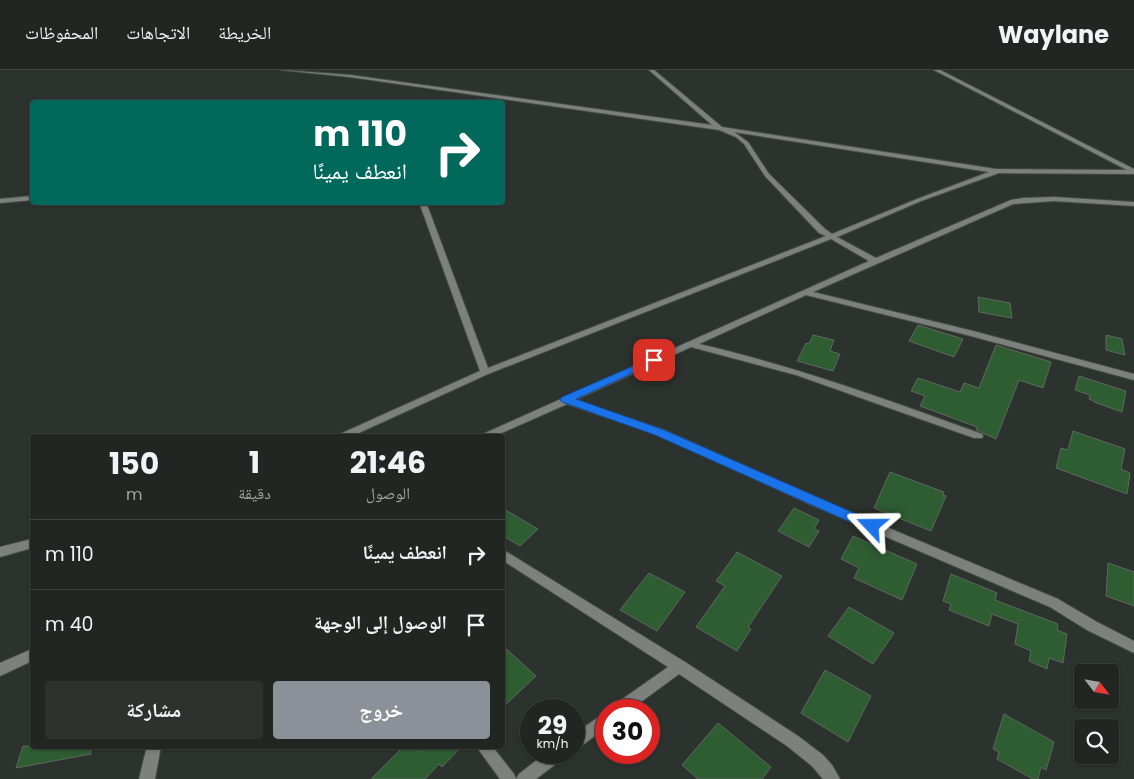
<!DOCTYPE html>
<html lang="ar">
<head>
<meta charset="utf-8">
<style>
  :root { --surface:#212622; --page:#2d322f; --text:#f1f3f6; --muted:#a2a5a5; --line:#3e4340; --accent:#8c9099 }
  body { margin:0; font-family:Poppins,"Noto Naskh Arabic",sans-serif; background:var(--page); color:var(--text); direction:rtl; height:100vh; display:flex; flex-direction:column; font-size:19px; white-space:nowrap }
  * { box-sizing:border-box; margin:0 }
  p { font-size:16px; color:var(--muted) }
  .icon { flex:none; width:28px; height:28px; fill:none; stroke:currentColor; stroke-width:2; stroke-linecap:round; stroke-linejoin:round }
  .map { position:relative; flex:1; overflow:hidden; direction:ltr }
  .panel { position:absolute; left:30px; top:364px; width:475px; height:315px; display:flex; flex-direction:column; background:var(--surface); border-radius:5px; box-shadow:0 1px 4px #0004,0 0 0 1px var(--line); direction:rtl }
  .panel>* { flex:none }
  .hud { position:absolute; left:30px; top:30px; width:475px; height:105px; border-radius:5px; box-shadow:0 1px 4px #0004,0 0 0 1px var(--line); direction:rtl; background:#00695c; color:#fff; overflow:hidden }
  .needle { width:32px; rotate:121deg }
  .buttons { position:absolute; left:1074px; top:594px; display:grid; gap:10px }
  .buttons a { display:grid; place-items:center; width:45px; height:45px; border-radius:5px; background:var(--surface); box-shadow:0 1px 4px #0004,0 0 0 1px var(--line); font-size:25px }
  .speed { position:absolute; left:520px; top:629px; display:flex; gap:10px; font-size:25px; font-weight:700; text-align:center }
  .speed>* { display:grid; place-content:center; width:65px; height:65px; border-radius:50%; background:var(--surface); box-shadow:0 1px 4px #0004,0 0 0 1px var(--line); line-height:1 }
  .speed small { font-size:12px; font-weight:400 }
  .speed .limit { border:8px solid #d22; background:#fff; color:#111 }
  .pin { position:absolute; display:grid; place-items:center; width:42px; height:42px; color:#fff; margin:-21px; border-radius:10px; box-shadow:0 2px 8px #0006 }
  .me { position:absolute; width:55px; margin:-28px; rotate:293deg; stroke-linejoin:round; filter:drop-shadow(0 0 4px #0008) }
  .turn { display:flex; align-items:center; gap:18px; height:105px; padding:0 15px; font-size:22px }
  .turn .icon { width:65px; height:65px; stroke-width:2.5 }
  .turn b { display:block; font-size:35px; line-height:42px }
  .eta { display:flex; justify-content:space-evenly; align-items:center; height:85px; text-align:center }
  .eta b { font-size:30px; font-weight:700; line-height:35px }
  .cta { display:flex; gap:10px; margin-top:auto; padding:10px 15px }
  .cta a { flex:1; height:58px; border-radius:5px; background:var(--accent); color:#fff; font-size:20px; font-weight:700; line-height:58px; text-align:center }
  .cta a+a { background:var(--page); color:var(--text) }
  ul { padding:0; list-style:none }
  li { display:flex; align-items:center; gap:15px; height:70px; padding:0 15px; border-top:1px solid var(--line) }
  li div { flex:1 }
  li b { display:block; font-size:19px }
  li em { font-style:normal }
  header { display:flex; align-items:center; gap:30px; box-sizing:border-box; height:70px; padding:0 25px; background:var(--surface); border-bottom:1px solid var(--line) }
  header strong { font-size:24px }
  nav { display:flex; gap:28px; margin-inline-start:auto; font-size:18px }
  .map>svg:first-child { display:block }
  .building { fill:#2e5d32; stroke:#606760 }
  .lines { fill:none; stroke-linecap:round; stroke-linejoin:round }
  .minor-casing { stroke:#474d48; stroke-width:2 }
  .minor { fill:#7d817d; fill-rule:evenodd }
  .route { fill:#1a73e8; stroke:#114b97 }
</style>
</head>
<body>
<header>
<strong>Waylane</strong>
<nav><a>الخريطة</a><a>الاتجاهات</a><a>المحفوظات</a></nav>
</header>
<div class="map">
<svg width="1134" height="709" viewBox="0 0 1134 709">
  <rect width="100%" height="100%" fill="#2c322d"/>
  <!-- building -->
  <g class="building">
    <polygon points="978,227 1010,233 1012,248 979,242"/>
    <polygon points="918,255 963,269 954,287 909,271"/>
    <polygon points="813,265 834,270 830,281 840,284 833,301 797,291 806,273 809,274"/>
    <polygon points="1106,265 1122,269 1125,285 1106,280"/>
    <polygon points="996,275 1051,292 1043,318 1019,310 996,369 976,360 977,357 920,336 925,326 911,321 918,308 960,322 964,313 979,318"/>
    <polygon points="1079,306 1126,321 1122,342 1094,332 1094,331 1089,329 1090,325 1075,320"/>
    <polygon points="1073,361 1125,379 1121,399 1130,403 1127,424 1056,398 1061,378 1068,380"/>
    <polygon points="890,402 944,422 943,425 946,426 931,461 874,438"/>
    <polygon points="502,438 538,459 520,476 502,465"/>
    <polygon points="794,438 819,450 814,459 819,461 809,477 778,461"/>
    <polygon points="853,466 917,494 902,530 854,508 859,498 841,489"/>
    <polygon points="737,482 782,506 748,557 751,559 737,581 696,557 725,516 716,511"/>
    <polygon points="1108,493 1134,502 1134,536 1106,526"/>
    <polygon points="649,503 685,522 657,561 620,540"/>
    <polygon points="951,504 997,523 995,530 1058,554 1057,560 1067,564 1063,593 1049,588 1047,599 1029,591 1031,581 1015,574 1018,554 992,544 989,556 949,540 951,534 943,531"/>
    <polygon points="849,537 894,563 873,594 828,566"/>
    <polygon points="502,575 536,606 502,638"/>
    <polygon points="825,600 871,626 848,672 801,643"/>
    <polygon points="1004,644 1054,672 1046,700 1041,697 1038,709 1033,709 997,689 999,682 993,679"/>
    <polygon points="718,653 771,697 762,709 698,709 682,695"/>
    <polygon points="23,676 90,676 91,684 16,698"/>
    <polygon points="404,676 412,676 419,682 425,676 462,676 442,697 439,694 425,709 371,709"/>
  </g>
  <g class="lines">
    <defs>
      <g id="minor">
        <path d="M281 0 350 5 712 55 649 0H654L722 57 996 99 1127 100 934 0H940L1134 99V104L999 103 921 131 837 167 876 188 1011 130 1023 128 1054 127 1134 132V136L1054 131 1013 134 813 222 973 261 1134 304V310L967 265 806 225 699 274C795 296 888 330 982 364L983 366 982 368H974L796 305 691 277 575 330 664 360 822 430 1058 529 1097 552 1134 571V583L1087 560 1050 537 814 436 656 364 567 334 495 366H482L483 364 869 191 831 169 488 304 352 366H339L340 364 480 301 419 132H426L488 298 826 166 819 163 765 106 744 74 736 67 719 60 350 7ZM734 62 989 102 917 129 832 164 825 159 769 104 748 72Z"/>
        <polygon points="32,126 32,130 0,133 0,129"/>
        <polygon points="32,469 32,478 0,487 0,477"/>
        <polygon points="502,479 685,592 798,666 823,685 832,695 840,709 823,709 812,696 787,676 679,604 630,640 612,640 614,635 668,597 502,490"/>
        <polygon points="32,579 32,591 0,606 0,593"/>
        <polygon points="606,642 606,657 579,678 574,680 574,664"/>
        <polygon points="147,676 161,676 155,709 139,709"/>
        <polygon points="476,676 492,676 514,704 516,709 519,704 547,682 567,682 565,687 536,709 500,709"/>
      </g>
    </defs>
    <!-- minor casing -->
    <use href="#minor" class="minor-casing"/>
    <!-- minor -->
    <use href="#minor" class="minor"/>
  </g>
  <!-- route -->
  <polygon class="route" points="654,287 659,290 657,292 576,329 664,360 877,453 879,456 877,460 868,460 655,365 562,332 560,330 562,327"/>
</svg>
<div class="buttons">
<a><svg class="needle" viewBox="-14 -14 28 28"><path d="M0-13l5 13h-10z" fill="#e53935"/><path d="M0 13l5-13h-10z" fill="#a2a5a5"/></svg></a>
<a><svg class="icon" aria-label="search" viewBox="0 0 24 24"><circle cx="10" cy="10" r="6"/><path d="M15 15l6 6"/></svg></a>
</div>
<div class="speed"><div>29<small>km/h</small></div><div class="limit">30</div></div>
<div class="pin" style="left:654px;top:290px;background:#d93025"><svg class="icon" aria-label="arrive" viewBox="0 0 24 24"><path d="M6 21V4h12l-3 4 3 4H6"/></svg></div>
<svg class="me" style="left:872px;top:456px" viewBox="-20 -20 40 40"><path d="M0-17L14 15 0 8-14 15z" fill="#1a73e8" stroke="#fff" stroke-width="4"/></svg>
<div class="hud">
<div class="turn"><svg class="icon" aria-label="right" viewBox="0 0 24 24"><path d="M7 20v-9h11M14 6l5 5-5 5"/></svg><div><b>110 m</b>انعطف يمينًا</div></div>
</div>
<section class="panel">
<div class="eta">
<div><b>21:46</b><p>الوصول</p></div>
<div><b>1</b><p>دقيقة</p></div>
<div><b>150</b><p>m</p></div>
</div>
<ul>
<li><svg class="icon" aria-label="right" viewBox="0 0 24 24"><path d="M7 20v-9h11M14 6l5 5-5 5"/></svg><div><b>انعطف يمينًا</b></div><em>110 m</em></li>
<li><svg class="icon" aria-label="arrive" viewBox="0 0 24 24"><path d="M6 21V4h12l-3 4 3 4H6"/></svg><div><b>الوصول إلى الوجهة</b></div><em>40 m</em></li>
</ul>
<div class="cta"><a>خروج</a><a>مشاركة</a></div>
</section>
</div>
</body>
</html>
